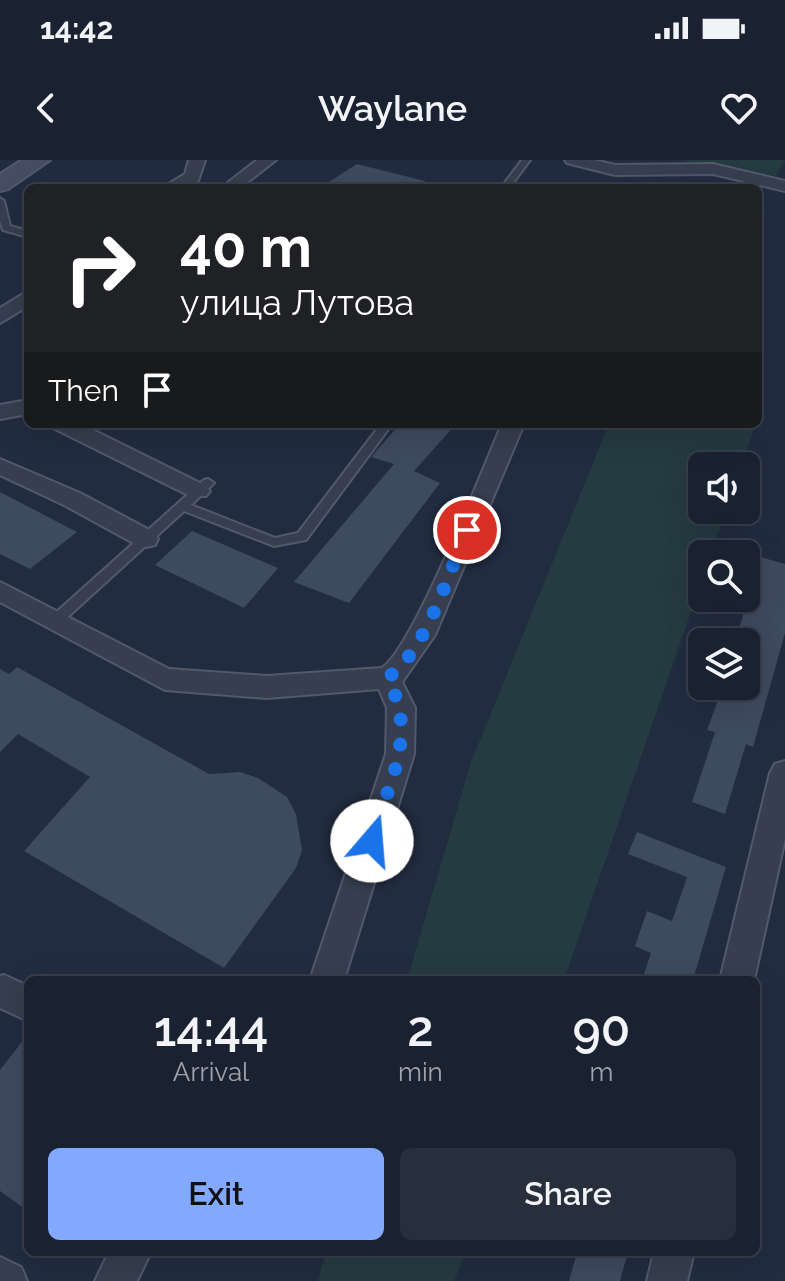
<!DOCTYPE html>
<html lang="en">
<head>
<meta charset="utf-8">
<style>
  :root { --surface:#1a2130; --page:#272e3c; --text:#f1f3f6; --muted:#9fa3ab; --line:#383e4c; --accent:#83a8ff }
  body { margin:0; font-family:Raleway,sans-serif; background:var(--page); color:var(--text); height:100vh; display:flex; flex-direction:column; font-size:30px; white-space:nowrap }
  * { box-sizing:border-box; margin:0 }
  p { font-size:26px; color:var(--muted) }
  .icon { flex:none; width:44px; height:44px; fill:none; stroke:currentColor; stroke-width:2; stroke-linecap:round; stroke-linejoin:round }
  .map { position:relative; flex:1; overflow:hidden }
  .side { position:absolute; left:24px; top:816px; width:736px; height:280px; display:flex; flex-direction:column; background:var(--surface); border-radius:12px; box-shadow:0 8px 32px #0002,0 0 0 2px var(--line) }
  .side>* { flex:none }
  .banner { position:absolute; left:24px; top:24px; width:738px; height:244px; border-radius:12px; box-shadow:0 8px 32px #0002,0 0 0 2px var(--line); background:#202124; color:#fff; overflow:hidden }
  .buttons { position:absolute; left:688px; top:292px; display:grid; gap:16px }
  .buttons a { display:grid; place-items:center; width:72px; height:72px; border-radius:12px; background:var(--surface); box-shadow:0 8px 32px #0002,0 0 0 2px var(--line); font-size:40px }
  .pin { position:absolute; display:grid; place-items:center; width:68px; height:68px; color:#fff; margin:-34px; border:4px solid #fff; border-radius:50%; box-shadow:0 2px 8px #0007 }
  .me { position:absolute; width:88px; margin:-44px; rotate:18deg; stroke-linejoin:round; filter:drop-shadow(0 0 6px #0008) }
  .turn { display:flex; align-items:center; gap:28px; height:168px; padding:0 24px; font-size:36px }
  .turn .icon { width:104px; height:104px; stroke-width:2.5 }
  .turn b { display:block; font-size:56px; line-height:68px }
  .then { display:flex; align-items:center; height:76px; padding:0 24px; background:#0003; gap:16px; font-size:30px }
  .eta { display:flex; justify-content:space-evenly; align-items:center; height:136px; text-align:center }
  .eta b { font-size:48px; font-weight:600; line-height:56px }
  .button { display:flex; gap:16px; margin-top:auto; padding:16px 24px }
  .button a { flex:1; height:92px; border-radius:12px; background:var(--accent); color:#111; font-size:32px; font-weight:600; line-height:92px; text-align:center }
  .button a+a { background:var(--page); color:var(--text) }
  .status { display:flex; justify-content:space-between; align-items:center; height:56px; padding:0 40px; background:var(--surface); direction:ltr }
  .status svg { height:22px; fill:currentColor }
  header { display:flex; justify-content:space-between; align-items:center; height:104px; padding:0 24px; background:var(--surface); font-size:36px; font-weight:600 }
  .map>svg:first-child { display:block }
  .green { fill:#243b41 }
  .building { fill:#3e4a5f }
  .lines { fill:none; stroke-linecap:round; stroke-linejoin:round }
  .service-casing { stroke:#51596a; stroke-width:4 }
  .minor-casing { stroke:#51596a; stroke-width:4 }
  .secondary-casing { stroke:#51596a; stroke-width:4 }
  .service { fill:#363e4f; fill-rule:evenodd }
  .minor { fill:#363e4f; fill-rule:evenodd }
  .secondary { fill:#444d63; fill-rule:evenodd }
  .route { stroke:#1a73e8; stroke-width:14; stroke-dasharray:0 25.2 }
</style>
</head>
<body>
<div class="status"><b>14:42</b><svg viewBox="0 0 49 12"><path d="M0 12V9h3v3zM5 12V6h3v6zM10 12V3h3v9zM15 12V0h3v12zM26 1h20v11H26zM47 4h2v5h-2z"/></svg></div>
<header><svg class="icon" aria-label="back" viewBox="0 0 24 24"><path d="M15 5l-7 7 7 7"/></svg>Waylane<svg class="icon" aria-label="heart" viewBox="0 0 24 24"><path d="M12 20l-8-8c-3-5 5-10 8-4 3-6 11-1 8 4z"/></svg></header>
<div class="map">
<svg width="785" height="1121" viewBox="0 0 785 1121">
  <rect width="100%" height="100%" fill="#222c40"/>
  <!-- green -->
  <g class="green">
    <polygon points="680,0 785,0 785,1 775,16"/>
    <polygon points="609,264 756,264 741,306 702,306 702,350 726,350 711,394 702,394 702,420 564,820 407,820 471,602"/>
    <polygon points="326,1092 466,1092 454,1121 318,1121"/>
  </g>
  <!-- building -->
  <g class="building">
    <polygon points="357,4 425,21 424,28 319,28"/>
    <polygon points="400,264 456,264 414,311 440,323 349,443 294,422 394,304 371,297"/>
    <polygon points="0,332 77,372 30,409 0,394"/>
    <polygon points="192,371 278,408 244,448 155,405"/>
    <polygon points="746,393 785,404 785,473 753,587 746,584 725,654 692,642 715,572 707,570 721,532 746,541 746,482 735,482 744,452 735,449 740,438 746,438"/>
    <polygon points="17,507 209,614 240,612 258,618 287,637 296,654 302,690 296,708 224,808 24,691 90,617 18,574 0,592 0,509 9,514"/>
    <polygon points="637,672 726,707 693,820 642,820 651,793 635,786 647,751 672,761 687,717 628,694"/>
    <polygon points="28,874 28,1051 0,1031 0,910"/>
    <polygon points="577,1092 628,1092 620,1121 569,1121"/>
  </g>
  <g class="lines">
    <defs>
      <g id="service">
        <polygon points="522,0 530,0 509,28 501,28"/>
        <polygon points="0,38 4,41 10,66 28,71 28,77 3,70 0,61"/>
        <polygon points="381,264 392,264 306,380 274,386 184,351 61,463 51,463 50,460 51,457 204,320 208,319 214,323 191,345 275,378 298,373"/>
      </g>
      <g id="minor">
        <polygon points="189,0 205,0 198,21 183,28 162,28 185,14"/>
        <polygon points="257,0 276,0 240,28 221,28"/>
        <polygon points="565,0 594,0 615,5 713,4 785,21 785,31 713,14 615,15 567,3"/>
        <polygon points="28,131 28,146 0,163 0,148"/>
        <polygon points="28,240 28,254 0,259 0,245"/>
        <polygon points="52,264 81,264 206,326 210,331 206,336 190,336 55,269"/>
        <path d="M502 264H524L435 475 402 522 415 548 414 594 344 820H310L386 594 387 548 379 529 267 538 165 530 0 442V422L169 509 267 516 382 508C413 488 483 308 502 264Z"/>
        <polygon points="0,299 80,333 155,373 158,379 155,385 146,387 137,385 64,345 0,315"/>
        <polygon points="785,601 785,679 754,820 720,820 770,613 775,604"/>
        <polygon points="4,815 28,826 28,861 0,848 0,816"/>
        <polygon points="109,1092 151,1092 137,1121 95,1121"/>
        <polygon points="654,1092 694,1092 687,1121 647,1121"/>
        <polygon points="0,1097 21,1107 27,1121 0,1121"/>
      </g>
      <polygon id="secondary" points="22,0 50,0 8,29 0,31 0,14"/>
    </defs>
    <!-- service casing -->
    <use href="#service" class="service-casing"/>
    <!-- minor casing -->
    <use href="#minor" class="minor-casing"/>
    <!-- secondary casing -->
    <use href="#secondary" class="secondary-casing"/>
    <!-- service -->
    <use href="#service" class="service"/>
    <!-- minor -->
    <use href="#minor" class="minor"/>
    <!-- secondary -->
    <use href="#secondary" class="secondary"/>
  </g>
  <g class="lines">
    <!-- route -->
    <path class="route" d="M372 681 400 594 401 548 387 518C426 492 449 412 467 370"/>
  </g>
</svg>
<div class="buttons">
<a><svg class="icon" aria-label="sound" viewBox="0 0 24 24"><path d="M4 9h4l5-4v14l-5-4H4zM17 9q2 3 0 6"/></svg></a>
<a><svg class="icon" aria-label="search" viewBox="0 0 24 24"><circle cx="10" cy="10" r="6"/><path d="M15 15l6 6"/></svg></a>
<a><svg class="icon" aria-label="layers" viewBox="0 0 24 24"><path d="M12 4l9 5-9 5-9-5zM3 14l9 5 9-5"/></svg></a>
</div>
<div class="pin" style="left:467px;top:370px;background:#d93025"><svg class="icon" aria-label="arrive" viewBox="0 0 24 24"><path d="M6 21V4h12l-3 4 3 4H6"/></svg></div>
<svg class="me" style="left:372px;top:681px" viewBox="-20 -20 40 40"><circle r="19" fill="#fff"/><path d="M0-13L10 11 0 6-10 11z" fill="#1a73e8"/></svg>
<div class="banner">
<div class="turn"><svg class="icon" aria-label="right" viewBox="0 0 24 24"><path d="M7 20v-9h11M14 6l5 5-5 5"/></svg><div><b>40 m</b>улица Лутова</div></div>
<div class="then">Then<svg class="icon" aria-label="arrive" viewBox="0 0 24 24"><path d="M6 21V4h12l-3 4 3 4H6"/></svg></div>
</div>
<section class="side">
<div class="eta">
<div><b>14:44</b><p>Arrival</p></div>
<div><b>2</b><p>min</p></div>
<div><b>90</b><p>m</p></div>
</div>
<div class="button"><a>Exit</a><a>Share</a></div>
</section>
</div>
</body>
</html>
